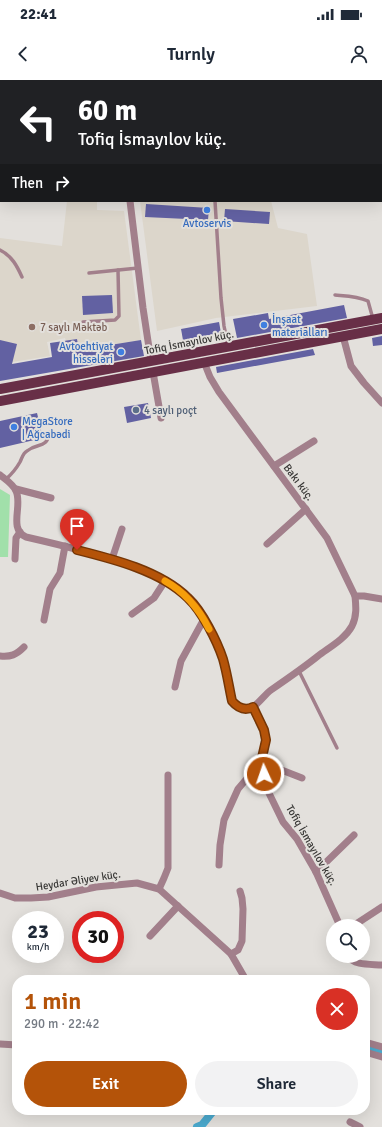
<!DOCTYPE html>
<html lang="en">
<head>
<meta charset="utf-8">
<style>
  :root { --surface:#fff; --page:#f2f2f3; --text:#1f2937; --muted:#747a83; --accent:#b45309 }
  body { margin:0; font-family:Signika,sans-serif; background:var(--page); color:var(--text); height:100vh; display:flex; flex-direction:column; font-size:15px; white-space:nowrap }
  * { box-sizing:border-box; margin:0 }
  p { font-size:13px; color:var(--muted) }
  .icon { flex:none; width:22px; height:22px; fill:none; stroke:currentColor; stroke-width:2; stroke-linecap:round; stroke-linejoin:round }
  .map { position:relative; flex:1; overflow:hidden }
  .drawer { position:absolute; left:12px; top:895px; width:358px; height:140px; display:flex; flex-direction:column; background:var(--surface); border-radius:16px; box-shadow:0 4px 16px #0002 }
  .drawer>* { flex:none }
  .banner { position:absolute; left:0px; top:0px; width:382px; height:122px; box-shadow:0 4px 16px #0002; background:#202124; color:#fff; overflow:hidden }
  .controls { position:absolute; left:326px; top:839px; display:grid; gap:8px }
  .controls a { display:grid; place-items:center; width:44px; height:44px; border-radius:50%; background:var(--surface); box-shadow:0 4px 16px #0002; font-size:20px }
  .speed { position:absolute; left:12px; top:831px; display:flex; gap:8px; font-size:20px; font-weight:700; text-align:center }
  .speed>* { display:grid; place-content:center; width:52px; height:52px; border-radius:50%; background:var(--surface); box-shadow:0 4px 16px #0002; line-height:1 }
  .speed small { font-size:10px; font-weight:400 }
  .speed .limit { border:6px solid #d22; background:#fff; color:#111 }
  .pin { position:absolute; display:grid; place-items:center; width:34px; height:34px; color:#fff; margin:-41px -17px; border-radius:50% 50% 50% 0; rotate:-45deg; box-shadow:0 0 4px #0007 }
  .pin .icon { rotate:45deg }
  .me { position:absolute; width:44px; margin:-22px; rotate:357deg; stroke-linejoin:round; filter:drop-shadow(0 0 3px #0008) }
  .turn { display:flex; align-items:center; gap:14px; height:84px; padding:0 12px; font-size:18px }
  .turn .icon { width:52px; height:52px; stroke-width:2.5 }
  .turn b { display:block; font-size:28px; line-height:34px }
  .then { display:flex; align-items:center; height:38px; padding:0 12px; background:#0003; gap:8px; font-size:15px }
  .round { display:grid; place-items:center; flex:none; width:42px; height:42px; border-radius:21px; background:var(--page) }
  .headline { display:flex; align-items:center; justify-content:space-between; height:68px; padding:0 12px }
  h1 { font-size:24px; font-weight:600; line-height:30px; color:var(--accent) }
  .action { display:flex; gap:8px; margin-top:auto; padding:8px 12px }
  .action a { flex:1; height:46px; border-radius:24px; background:var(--accent); color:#fff; font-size:16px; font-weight:600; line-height:46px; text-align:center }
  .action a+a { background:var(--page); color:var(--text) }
  .status { display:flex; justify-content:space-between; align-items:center; height:28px; padding:0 20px; background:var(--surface); direction:ltr }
  .status svg { height:11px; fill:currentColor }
  header { display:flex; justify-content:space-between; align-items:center; height:52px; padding:0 12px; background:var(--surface); font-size:18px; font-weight:600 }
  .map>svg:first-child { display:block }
  .built { fill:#dcd6cb }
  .green { fill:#a1e0aa }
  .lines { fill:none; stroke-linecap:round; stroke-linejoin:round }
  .canal { stroke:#4ba9cd; stroke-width:8 }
  .building { fill:#6261a2 }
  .lane { stroke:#a27f8b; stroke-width:3.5 }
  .street { stroke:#a27f8b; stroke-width:7 }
  .primary { stroke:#682f47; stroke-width:10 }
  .route-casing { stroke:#753606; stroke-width:10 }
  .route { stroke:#b45309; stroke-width:7 }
  .slow { stroke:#f59e0b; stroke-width:7 }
  .shop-dot { fill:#3f7fe0; stroke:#e3e0dc; stroke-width:1.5 }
  .education-dot { fill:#8d6e63; stroke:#e3e0dc; stroke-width:1.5 }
  .service-dot { fill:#5c6f8a; stroke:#e3e0dc; stroke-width:1.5 }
  .labels { text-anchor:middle; stroke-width:4; stroke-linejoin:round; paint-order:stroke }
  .shop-label { font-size:11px; fill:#366cbe; stroke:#e3e0dc; text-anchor:start }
  .education-label { font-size:11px; fill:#785e54; stroke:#e3e0dc; text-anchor:start }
  .street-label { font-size:11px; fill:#393836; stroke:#e3e0dc }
  .service-label { font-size:11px; fill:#4e5e75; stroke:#e3e0dc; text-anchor:start }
</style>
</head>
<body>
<div class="status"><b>22:41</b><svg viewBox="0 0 49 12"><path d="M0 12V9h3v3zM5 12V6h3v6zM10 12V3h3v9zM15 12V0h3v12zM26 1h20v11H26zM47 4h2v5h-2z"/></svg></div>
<header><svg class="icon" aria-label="back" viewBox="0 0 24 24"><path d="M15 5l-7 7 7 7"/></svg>Turnly<svg class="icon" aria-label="person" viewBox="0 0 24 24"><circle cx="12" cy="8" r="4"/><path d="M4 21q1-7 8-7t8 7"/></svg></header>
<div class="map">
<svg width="382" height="1047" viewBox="0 0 382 1047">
  <rect width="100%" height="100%" fill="#e3e0dc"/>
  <!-- built -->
  <g class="built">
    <polygon points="67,121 97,121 97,130 124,131 141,260 79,270 77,259 66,261 65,258 47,262 50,276 0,284 0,158 62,166"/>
    <polygon points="140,121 271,121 278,148 307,154 317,226 216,238 157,251"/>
  </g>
  <!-- green -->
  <polygon class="green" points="0,409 10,415 8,477 0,477"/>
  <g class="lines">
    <!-- canal -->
    <g class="canal">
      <polyline points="365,968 382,973"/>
      <polyline points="197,1047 202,1045 214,1030"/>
    </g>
  </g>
  <!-- building -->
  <g class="building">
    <polygon points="146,124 209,128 208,140 145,137"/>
    <polygon points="225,129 270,132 269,144 224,141"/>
    <polygon points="112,215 113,233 83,235 82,216"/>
    <polygon points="344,225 347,238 237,258 233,239 268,233 269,239"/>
    <polygon points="219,242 221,253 183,260 181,249"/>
    <polygon points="382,256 382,265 373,266 372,258"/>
    <polygon points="77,259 79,270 141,260 144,276 0,301 0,260 17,264 12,284 52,277 50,263"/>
    <polygon points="313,269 315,275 217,293 216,287"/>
    <polygon points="148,323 151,338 127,343 124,327"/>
    <polygon points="37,333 43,358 0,368 0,341"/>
  </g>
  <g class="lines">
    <!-- lane -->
    <g class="lane">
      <polyline points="116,0 116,1"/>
      <polyline points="140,0 142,1"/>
      <polyline points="215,121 221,218 224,246 228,265"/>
      <path d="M0 170C12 176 17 186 22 197"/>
      <polyline points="89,193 138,188"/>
      <path d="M335 215C347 216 357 216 368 221L373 239"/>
      <polyline points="83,242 115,240 119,236 118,190"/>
      <path d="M6 399C12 394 16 389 20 382 22 378 23 373 27 371 38 362 46 370 50 352"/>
      <polyline points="299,591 337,668"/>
    </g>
    <!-- street -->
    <g class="street">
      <polyline points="123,1 124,0"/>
      <polyline points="381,89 382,91"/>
      <polyline points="130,121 143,228 151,281"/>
      <polyline points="343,256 351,286 364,303 382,323"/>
      <polyline points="204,282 210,297 219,312 327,458 355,516 364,516 382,519"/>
      <polyline points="153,292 161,338"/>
      <polyline points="274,386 314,361"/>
      <path d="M0 395C5 399 13 404 16 411 23 425 8 449 26 457 61 465 95 473 129 485 150 493 174 501 189 519 204 536 216 558 223 580 227 593 229 607 232 621 236 626 241 630 248 629 256 628 264 615 271 610 287 599 303 588 318 576 330 567 345 559 352 546 357 536 356 526 355 516"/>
      <polyline points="16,409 51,418"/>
      <polyline points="267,464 306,429"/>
      <polyline points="15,479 16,458 20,452"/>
      <polyline points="112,479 122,449"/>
      <polyline points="132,534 154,518 165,501"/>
      <polyline points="44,540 50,509 60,493 65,466"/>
      <path d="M0 576C11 577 16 575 24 567"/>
      <polyline points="175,607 181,581 204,539"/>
      <polyline points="253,627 264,650 266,660 261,682 266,707 283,742 297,759 316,792 340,846"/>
      <polyline points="219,785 220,765 224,740 238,709 261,682 302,698"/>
      <polyline points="316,792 354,755"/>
      <polyline points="159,809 164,798 168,788 168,695"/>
      <polyline points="0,813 15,818 31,818 48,817 96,807 137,803 159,809 231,874 246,900"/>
      <polyline points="353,846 382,827"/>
      <polyline points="150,856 178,826"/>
      <polyline points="231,874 238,870 242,861 243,829 242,818 240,811"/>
      <path d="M348 876C354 886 371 884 382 885"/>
      <polyline points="365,962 382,967"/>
      <polyline points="0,964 17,965"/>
      <polyline points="365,972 382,977"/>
      <polyline points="350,1042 360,1047"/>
    </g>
    <!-- primary -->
    <g class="primary">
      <polyline points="0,309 382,238"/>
      <polyline points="0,321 382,249"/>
    </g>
  </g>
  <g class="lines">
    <defs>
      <path id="route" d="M77 470C113 479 161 491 188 518 202 531 217 561 223 579 227 593 229 607 232 621 238 628 245 631 253 627L264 650 266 660 261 682 264 694"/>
    </defs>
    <!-- route casing -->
    <use href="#route" class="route-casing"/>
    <!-- route -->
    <use href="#route" class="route"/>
    <!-- slow -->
    <path class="slow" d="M165 501C185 512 199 529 209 549"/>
  </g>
  <!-- markers -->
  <g class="shop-dot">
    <circle cx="207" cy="130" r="4"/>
    <circle cx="264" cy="245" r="4"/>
    <circle cx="121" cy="272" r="4"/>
    <circle cx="14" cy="347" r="4"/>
  </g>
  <circle class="education-dot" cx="32" cy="247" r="4"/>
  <circle class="service-dot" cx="136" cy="330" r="4"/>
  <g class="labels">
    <!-- shop labels -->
    <g class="shop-label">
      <text x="207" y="147" text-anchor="middle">Avtoservis</text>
      <text x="272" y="243">İnşaat<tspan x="272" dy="13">materialları</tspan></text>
      <text x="113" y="270" text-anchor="end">Avtoehtiyat<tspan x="113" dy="13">hissələri</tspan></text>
      <text x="22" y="345">MegaStore<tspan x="22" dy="13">| Ağcabədi</tspan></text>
    </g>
    <!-- education labels -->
    <g class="education-label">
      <text x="40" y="251">7 saylı Məktəb</text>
    </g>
    <!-- street labels -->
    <g class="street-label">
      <text transform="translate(189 262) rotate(-11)" y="4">Tofiq İsmayılov küç.</text>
      <text transform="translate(299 402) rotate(53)" y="4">Bakı küç.</text>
      <text transform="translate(312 765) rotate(60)" y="4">Tofiq İsmayılov küç.</text>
      <text transform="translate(78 800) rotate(-9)" y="4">Heydar Əliyev küç.</text>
    </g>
    <!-- service labels -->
    <g class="service-label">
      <text x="144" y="334">4 saylı poçt</text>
    </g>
  </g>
</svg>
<div class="controls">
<a><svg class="icon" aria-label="search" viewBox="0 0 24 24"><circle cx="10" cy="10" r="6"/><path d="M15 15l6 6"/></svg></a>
</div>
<div class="speed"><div>23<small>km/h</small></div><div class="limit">30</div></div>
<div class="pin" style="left:77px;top:470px;background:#d93025"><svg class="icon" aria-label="arrive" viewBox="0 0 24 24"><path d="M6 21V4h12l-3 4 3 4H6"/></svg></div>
<svg class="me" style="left:264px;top:694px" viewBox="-20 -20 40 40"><circle r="17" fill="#b45309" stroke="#fff" stroke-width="3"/><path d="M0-11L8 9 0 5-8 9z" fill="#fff"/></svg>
<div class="banner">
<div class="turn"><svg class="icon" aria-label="left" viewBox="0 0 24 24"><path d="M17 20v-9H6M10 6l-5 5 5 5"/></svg><div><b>60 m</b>Tofiq İsmayılov küç.</div></div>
<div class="then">Then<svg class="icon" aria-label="right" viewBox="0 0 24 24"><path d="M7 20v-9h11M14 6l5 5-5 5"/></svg></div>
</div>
<section class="drawer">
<div class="headline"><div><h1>1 min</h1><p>290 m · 22:42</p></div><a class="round" style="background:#d93025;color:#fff"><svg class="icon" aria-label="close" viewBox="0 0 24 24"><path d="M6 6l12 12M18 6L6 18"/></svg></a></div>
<div class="action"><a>Exit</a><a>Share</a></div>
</section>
</div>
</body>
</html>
